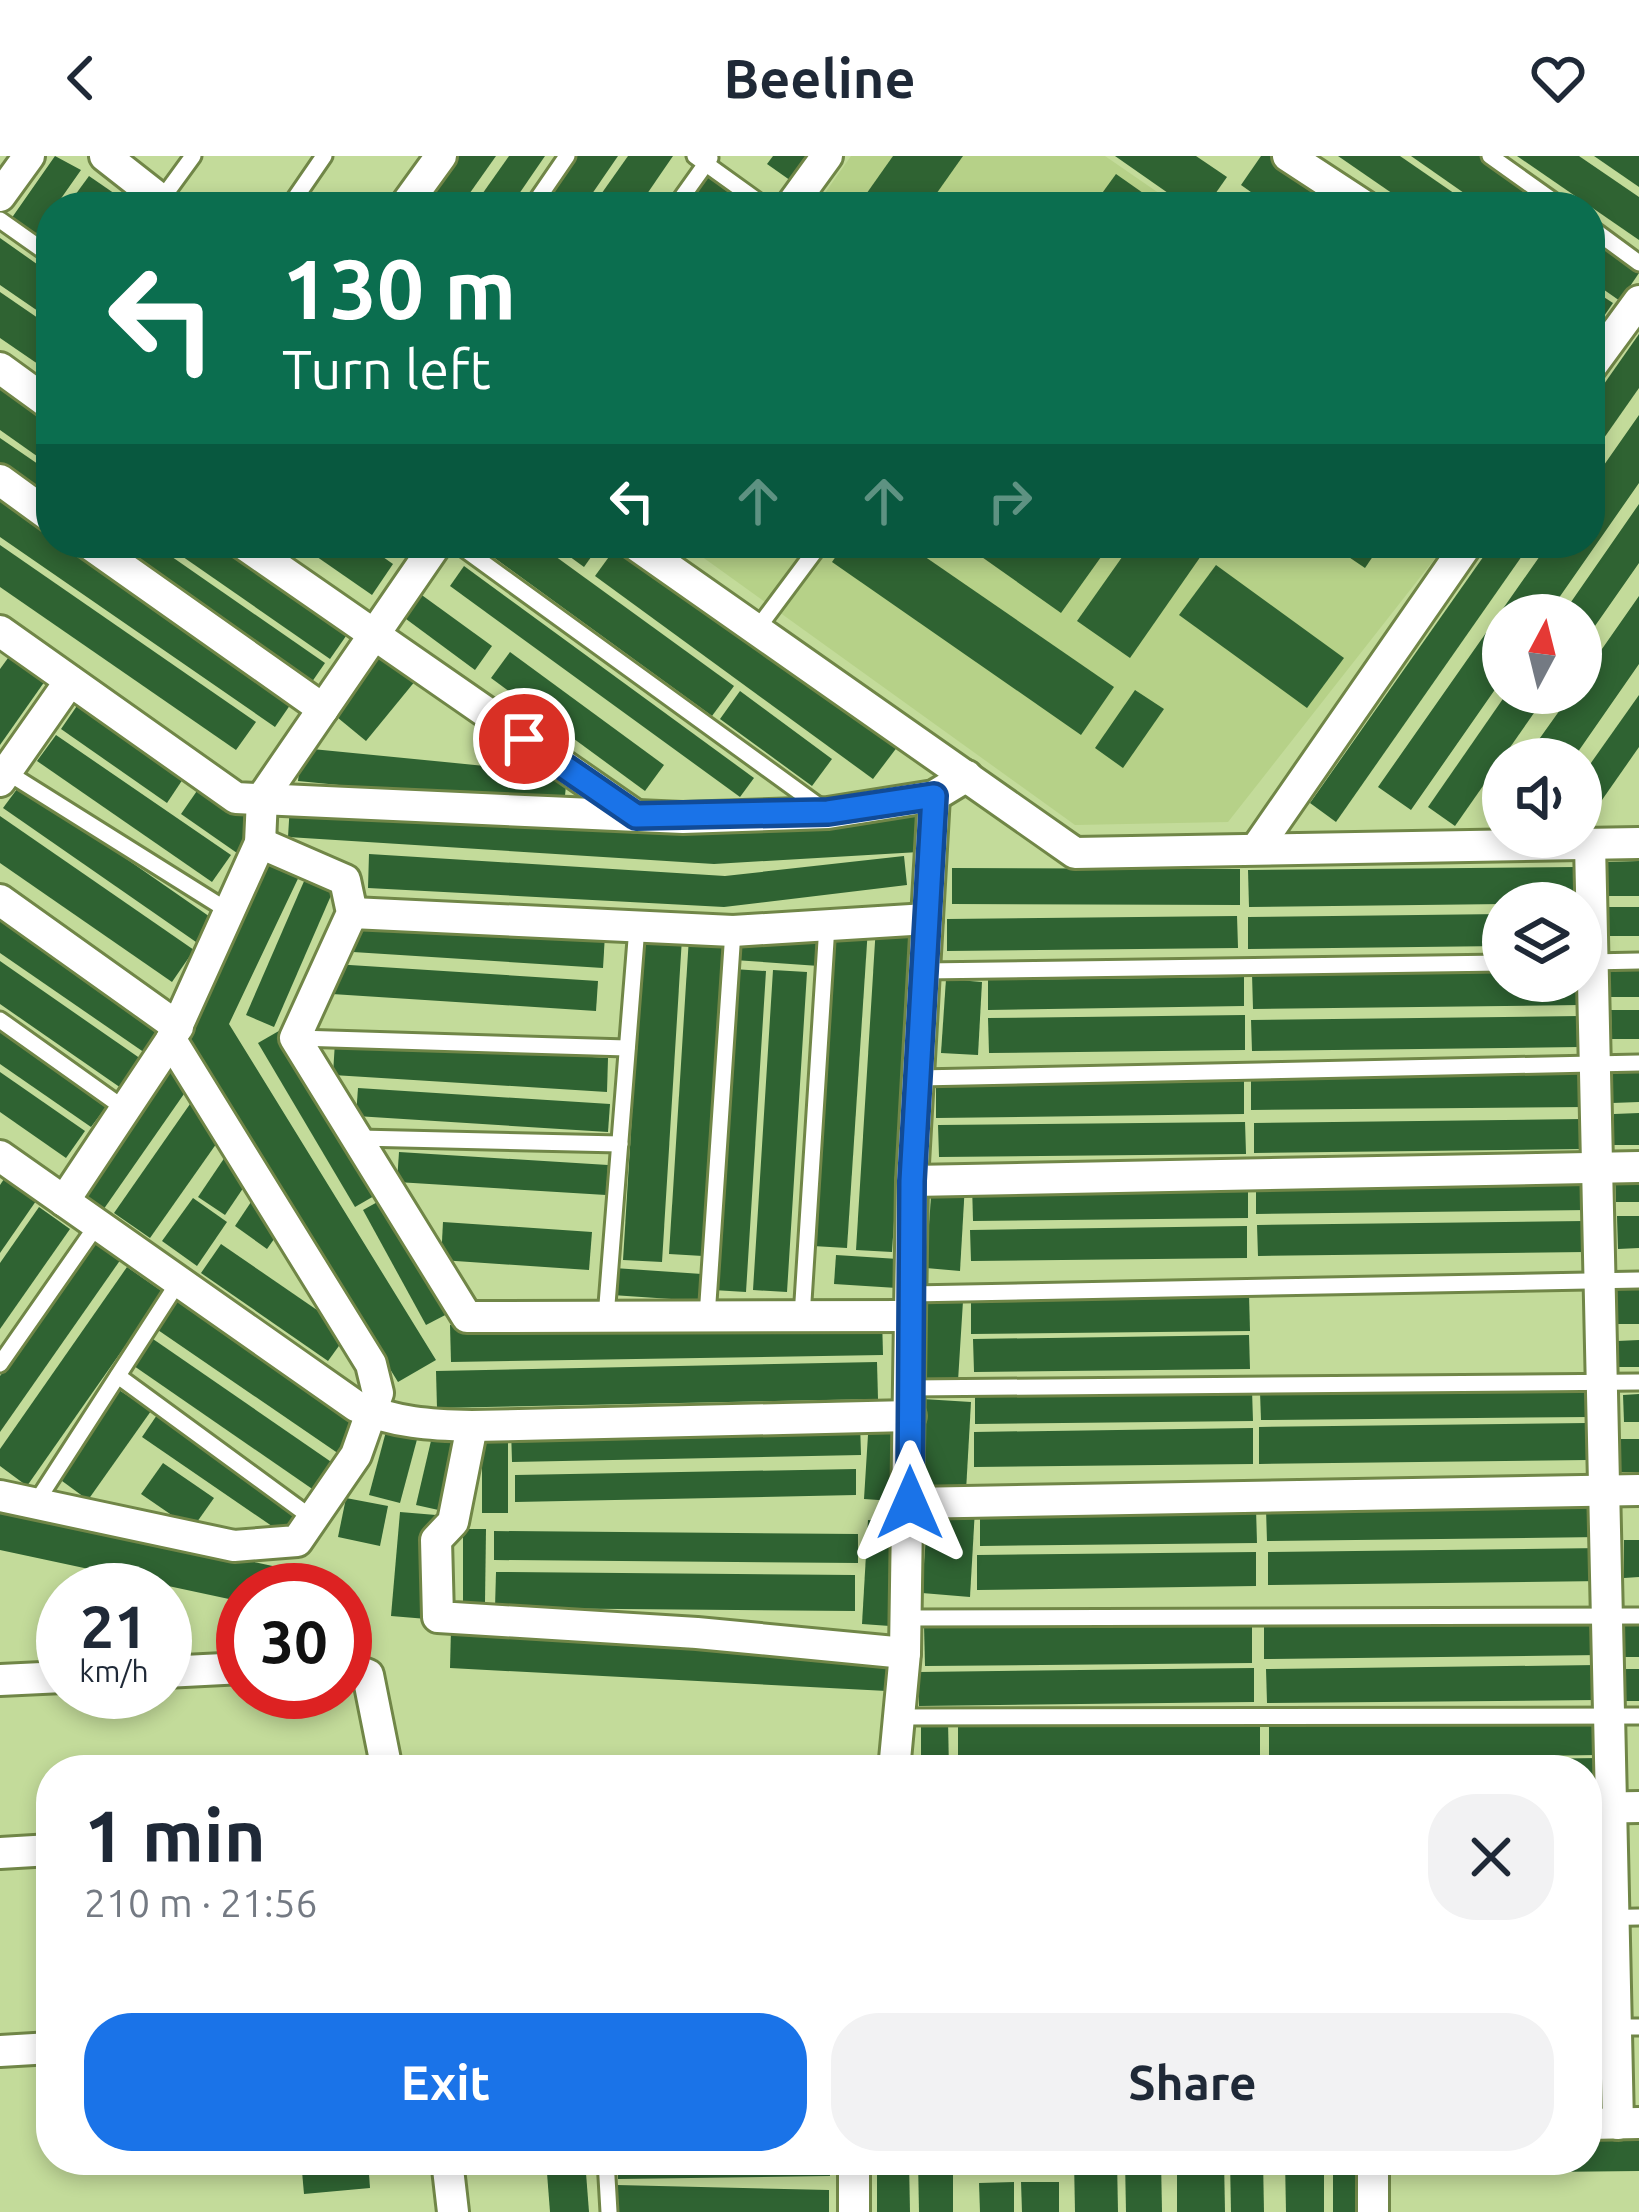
<!DOCTYPE html>
<html lang="en">
<head>
<meta charset="utf-8">
<style>
  :root { --surface:#fff; --page:#f2f2f3; --text:#1f2937; --muted:#747a83; --accent:#1a73e8 }
  body { margin:0; font-family:Ubuntu,sans-serif; background:var(--page); color:var(--text); height:100vh; display:flex; flex-direction:column; font-size:45px; white-space:nowrap }
  * { box-sizing:border-box; margin:0 }
  p { font-size:39px; color:var(--muted) }
  .icon { flex:none; width:66px; height:66px; fill:none; stroke:currentColor; stroke-width:2; stroke-linecap:round; stroke-linejoin:round }
  .map { position:relative; flex:1; overflow:hidden }
  .panel { position:absolute; left:36px; top:1599px; width:1566px; height:420px; display:flex; flex-direction:column; background:var(--surface); border-radius:48px; box-shadow:0 6px 18px #0003 }
  .panel>* { flex:none }
  .guide { position:absolute; left:36px; top:36px; width:1569px; height:366px; border-radius:48px; box-shadow:0 6px 18px #0003; background:#0b6e4f; color:#fff; overflow:hidden }
  .needle { width:78px; rotate:7deg }
  .buttons { position:absolute; left:1482px; top:438px; display:grid; gap:24px }
  .buttons a { display:grid; place-items:center; width:120px; height:120px; border-radius:50%; background:var(--surface); box-shadow:0 6px 18px #0003; font-size:60px }
  .speed { position:absolute; left:36px; top:1407px; display:flex; gap:24px; font-size:60px; font-weight:700; text-align:center }
  .speed>* { display:grid; place-content:center; width:156px; height:156px; border-radius:50%; background:var(--surface); box-shadow:0 6px 18px #0003; line-height:1 }
  .speed small { font-size:30px; font-weight:400 }
  .speed .limit { border:18px solid #d22; background:#fff; color:#111 }
  .pin { position:absolute; display:grid; place-items:center; width:102px; height:102px; color:#fff; margin:-51px; border:6px solid #fff; border-radius:50%; box-shadow:0 3px 12px #0007 }
  .me { position:absolute; width:132px; margin:-66px; rotate:0deg; stroke-linejoin:round; filter:drop-shadow(0 0 9px #0008) }
  .turn { display:flex; align-items:center; gap:42px; height:252px; padding:0 48px; font-size:54px }
  .turn .icon { width:156px; height:156px; stroke-width:2.5 }
  .turn b { display:block; font-size:84px; line-height:102px }
  .lanes { display:flex; align-items:center; height:114px; padding:0 48px; background:#0003; justify-content:center; gap:60px; direction:ltr }
  .lanes .off { opacity:.35 }
  .round { display:grid; place-items:center; flex:none; width:126px; height:126px; border-radius:48px; background:var(--page) }
  .summary { display:flex; align-items:center; justify-content:space-between; height:204px; padding:0 48px }
  h1 { font-size:72px; font-weight:700; line-height:90px }
  .primary-button { display:flex; gap:24px; margin-top:auto; padding:24px 48px }
  .primary-button a { flex:1; height:138px; border-radius:48px; background:var(--accent); color:#fff; font-size:48px; font-weight:700; line-height:138px; text-align:center }
  .primary-button a+a { background:var(--page); color:var(--text) }
  header { display:flex; justify-content:space-between; align-items:center; height:156px; padding:0 48px; background:var(--surface); font-size:54px; font-weight:700 }
  .map>svg:first-child { display:block }
  .built { fill:#b6d188 }
  .building { fill:#2f6332 }
  .lines { fill:none; stroke-linecap:round; stroke-linejoin:round }
  .service-casing { stroke:#708647; stroke-width:21 }
  .minor-casing { stroke:#708647; stroke-width:36 }
  .service { stroke:#fff; stroke-width:15 }
  .minor { stroke:#fff; stroke-width:30 }
  .route-casing { stroke:#114b97; stroke-width:30 }
  .route { stroke:#1a73e8; stroke-width:21 }
</style>
</head>
<body>
<header><svg class="icon" aria-label="back" viewBox="0 0 24 24"><path d="M15 5l-7 7 7 7"/></svg>Beeline<svg class="icon" aria-label="heart" viewBox="0 0 24 24"><path d="M12 20l-8-8c-3-5 5-10 8-4 3-6 11-1 8 4z"/></svg></header>
<div class="map">
<svg width="1639" height="2056" viewBox="0 0 1639 2056">
  <rect width="100%" height="100%" fill="#c3db9a"/>
  <!-- built -->
  <g class="built">
    <polygon points="851,0 1105,0 1179,51 815,51"/>
    <polygon points="683,387 1447,387 1228,666 1075,669"/>
  </g>
  <!-- building -->
  <g class="building">
    <polygon points="55,0 81,14 55,51 51,51 35,80 11,63"/>
    <polygon points="450,0 496,0 460,51 414,51"/>
    <polygon points="509,0 545,0 510,51 473,51"/>
    <polygon points="576,0 618,0 583,51 541,51"/>
    <polygon points="628,0 673,0 638,51 592,51"/>
    <polygon points="773,0 813,0 794,27 767,8"/>
    <polygon points="893,0 963,0 927,51 857,51"/>
    <polygon points="1115,0 1196,0 1227,21 1206,51 1188,51"/>
    <polygon points="1261,0 1271,0 1345,51 1272,51 1241,29"/>
    <polygon points="1338,0 1400,0 1474,51 1412,51"/>
    <polygon points="1411,0 1480,0 1554,51 1484,51"/>
    <polygon points="1517,0 1579,0 1639,41 1639,84"/>
    <polygon points="1594,0 1639,0 1639,31"/>
    <polygon points="704,15 736,37 727,51 679,51"/>
    <polygon points="1116,18 1163,51 1092,51"/>
    <polygon points="89,20 134,51 78,51 70,46"/>
    <polygon points="1590,76 1639,110 1639,117 1620,145 1590,124"/>
    <polygon points="0,82 51,118 51,164 0,129"/>
    <polygon points="1590,132 1613,147 1593,176 1590,174"/>
    <polygon points="0,136 51,171 51,217 0,182"/>
    <polygon points="1639,178 1639,232 1590,302 1590,248"/>
    <polygon points="0,226 51,261 51,310 0,274"/>
    <polygon points="1639,259 1639,327 1547,459 1503,459 1503,522 1411,654 1378,631 1549,387 1590,387 1590,329"/>
    <polygon points="0,282 51,317 51,355 0,320"/>
    <polygon points="0,334 51,369 51,387 77,387 297,539 275,571 0,381"/>
    <polygon points="1639,348 1639,407 1581,490 1581,459 1562,459"/>
    <polygon points="97,387 152,387 325,507 307,533"/>
    <polygon points="163,387 233,387 353,470 330,503"/>
    <polygon points="297,387 363,387 393,408 372,439"/>
    <polygon points="474,387 537,387 734,530 712,560"/>
    <polygon points="551,387 601,387 584,411"/>
    <polygon points="619,387 898,590 873,623 595,420"/>
    <polygon points="845,387 905,387 1114,531 1081,579 832,406"/>
    <polygon points="962,387 1111,387 1061,457"/>
    <polygon points="1132,387 1210,387 1130,502 1077,465"/>
    <polygon points="1328,387 1382,387 1365,412"/>
    <polygon points="1493,387 1531,387 1336,666 1310,647"/>
    <polygon points="0,389 256,566 236,594 0,431"/>
    <polygon points="1216,409 1344,502 1307,552 1179,459"/>
    <polygon points="464,410 754,622 740,641 450,430"/>
    <polygon points="419,437 492,490 475,514 402,460"/>
    <polygon points="1639,440 1639,508 1573,603 1525,603 1572,537 1581,537 1581,523"/>
    <polygon points="16,491 52,515 0,589 0,513"/>
    <polygon points="510,496 664,609 645,635 491,522"/>
    <polygon points="382,497 416,524 366,585 332,557"/>
    <polygon points="1135,534 1164,553 1123,612 1095,592"/>
    <polygon points="740,535 832,603 812,630 720,563"/>
    <polygon points="1507,537 1548,537 1455,670 1428,651"/>
    <polygon points="1639,539 1639,591 1588,664 1581,659 1581,621"/>
    <polygon points="81,544 187,617 167,647 61,573"/>
    <polygon points="56,579 231,699 212,726 37,605"/>
    <polygon points="302,592 567,618 564,651 298,625"/>
    <polygon points="20,629 213,763 196,786 3,652"/>
    <polygon points="201,629 257,668 237,697 181,658"/>
    <polygon points="290,648 719,675 916,658 919,696 714,708 288,681"/>
    <polygon points="0,660 194,794 172,826 0,707"/>
    <polygon points="272,695 304,710 229,868 436,1204 398,1226 181,873"/>
    <polygon points="369,698 725,720 904,700 907,729 724,751 368,732"/>
    <polygon points="1639,705 1639,740 1608,740 1608,706"/>
    <polygon points="1578,711 1578,747 1249,751 1248,714"/>
    <polygon points="952,712 1240,713 1240,749 952,748"/>
    <polygon points="308,716 336,728 274,871 246,859"/>
    <polygon points="1608,751 1639,751 1639,780 1609,780"/>
    <polygon points="0,755 168,870 148,899 0,797"/>
    <polygon points="1503,758 1503,790 1248,793 1248,761"/>
    <polygon points="1237,760 1238,792 947,795 947,763"/>
    <polygon points="356,763 605,779 603,812 353,796"/>
    <polygon points="833,770 868,772 847,1092 813,1090"/>
    <polygon points="876,770 913,772 892,1096 856,1094"/>
    <polygon points="736,779 821,785 819,810 734,804"/>
    <polygon points="643,780 682,782 662,1106 623,1104"/>
    <polygon points="689,781 723,784 703,1100 669,1098"/>
    <polygon points="0,805 141,903 121,932 0,848"/>
    <polygon points="334,808 598,825 596,855 332,838"/>
    <rect x="1608" y="810" width="31" height="31"/>
    <polygon points="733,813 766,815 746,1136 713,1134"/>
    <polygon points="773,814 807,816 787,1136 753,1134"/>
    <polygon points="1503,815 1503,825 1579,825 1580,849 1253,853 1252,818"/>
    <polygon points="1244,821 1244,850 988,854 988,824"/>
    <polygon points="946,823 982,826 978,899 941,897"/>
    <polygon points="1611,854 1639,854 1639,883 1612,883"/>
    <polygon points="1245,859 1245,894 989,897 988,862"/>
    <polygon points="1580,860 1580,891 1252,895 1251,864"/>
    <polygon points="0,871 109,947 91,971 0,908"/>
    <polygon points="284,872 381,1036 355,1051 258,887"/>
    <polygon points="335,885 608,902 607,936 333,919"/>
    <polygon points="166,906 193,925 101,1057 74,1037"/>
    <polygon points="1612,911 1639,911 1639,946 1612,947"/>
    <polygon points="0,916 85,975 66,1002 0,956"/>
    <polygon points="1584,917 1585,951 1251,954 1251,920"/>
    <polygon points="1244,923 1244,958 936,962 936,927"/>
    <polygon points="358,932 610,948 608,976 356,960"/>
    <polygon points="190,948 226,974 150,1082 114,1057"/>
    <polygon points="1639,957 1639,989 1614,989 1614,958"/>
    <polygon points="1583,963 1583,993 1254,997 1254,967"/>
    <polygon points="1245,966 1246,998 939,1001 938,969"/>
    <polygon points="399,996 608,1009 606,1039 397,1026"/>
    <polygon points="225,1001 252,1019 225,1059 198,1041"/>
    <polygon points="1615,1016 1639,1016 1639,1046 1616,1046"/>
    <polygon points="4,1023 36,1045 0,1097 0,1029"/>
    <polygon points="1590,1023 1590,1054 1256,1058 1256,1026"/>
    <polygon points="1248,1025 1248,1062 973,1065 972,1028"/>
    <polygon points="932,1026 965,1028 960,1115 926,1112"/>
    <polygon points="390,1039 453,1155 426,1169 363,1054"/>
    <polygon points="193,1042 227,1066 197,1110 162,1085"/>
    <polygon points="251,1046 284,1069 267,1093 235,1070"/>
    <polygon points="39,1051 70,1073 0,1173 0,1107"/>
    <polygon points="1617,1060 1639,1060 1639,1092 1618,1093"/>
    <polygon points="1584,1065 1585,1096 1258,1100 1257,1069"/>
    <polygon points="443,1066 592,1076 589,1114 441,1104"/>
    <polygon points="1247,1070 1247,1102 971,1105 970,1074"/>
    <polygon points="95,1084 121,1103 0,1276 0,1220"/>
    <polygon points="221,1088 349,1176 328,1205 201,1117"/>
    <polygon points="836,1099 898,1103 897,1132 834,1128"/>
    <polygon points="127,1111 163,1136 27,1330 0,1310 0,1293"/>
    <polygon points="614,1112 702,1118 701,1145 612,1139"/>
    <rect x="1616" y="1132" width="23" height="36"/>
    <polygon points="1249,1138 1250,1175 971,1178 971,1141"/>
    <polygon points="921,1143 963,1145 958,1225 916,1223"/>
    <polygon points="175,1144 361,1273 342,1300 155,1172"/>
    <polygon points="882,1161 883,1199 451,1206 450,1169"/>
    <polygon points="1249,1179 1250,1213 974,1216 973,1183"/>
    <polygon points="153,1183 340,1312 321,1339 134,1210"/>
    <polygon points="1639,1184 1639,1211 1617,1211 1617,1185"/>
    <polygon points="877,1206 878,1243 437,1252 436,1215"/>
    <polygon points="1589,1232 1590,1261 1261,1264 1260,1236"/>
    <polygon points="119,1234 151,1255 88,1344 58,1322"/>
    <polygon points="1252,1234 1253,1265 975,1268 975,1236"/>
    <polygon points="1639,1238 1639,1266 1624,1266 1623,1239"/>
    <polygon points="923,1243 971,1246 966,1335 917,1332"/>
    <polygon points="157,1259 300,1358 285,1379 142,1281"/>
    <polygon points="869,1263 898,1265 893,1345 864,1343"/>
    <polygon points="860,1267 861,1299 512,1306 511,1273"/>
    <polygon points="1587,1267 1588,1304 1259,1308 1259,1271"/>
    <polygon points="388,1268 419,1276 400,1347 369,1339"/>
    <polygon points="434,1272 460,1278 443,1355 416,1349"/>
    <polygon points="1253,1272 1253,1308 974,1311 974,1276"/>
    <polygon points="482,1276 508,1277 508,1357 482,1357"/>
    <rect x="1620" y="1283" width="19" height="33"/>
    <polygon points="163,1307 214,1342 192,1373 141,1338"/>
    <polygon points="856,1313 856,1339 515,1346 515,1319"/>
    <polygon points="346,1342 388,1350 380,1390 338,1381"/>
    <polygon points="928,1350 975,1353 970,1441 922,1437"/>
    <polygon points="1600,1350 1600,1381 1267,1385 1266,1354"/>
    <polygon points="0,1351 296,1415 292,1434 243,1434 243,1446 0,1394"/>
    <polygon points="1256,1352 1257,1387 980,1390 980,1355"/>
    <polygon points="400,1356 436,1359 427,1463 391,1460"/>
    <polygon points="868,1364 897,1366 890,1470 862,1468"/>
    <polygon points="463,1373 486,1373 485,1446 463,1446"/>
    <polygon points="494,1375 858,1378 858,1407 494,1404"/>
    <polygon points="1624,1384 1639,1384 1639,1421 1624,1422"/>
    <polygon points="1603,1392 1603,1425 1268,1429 1268,1396"/>
    <polygon points="1256,1396 1256,1430 977,1434 977,1399"/>
    <polygon points="496,1416 855,1419 855,1455 495,1452"/>
    <polygon points="1252,1465 1252,1507 925,1510 924,1469"/>
    <polygon points="1600,1466 1600,1499 1264,1503 1264,1470"/>
    <polygon points="1639,1467 1639,1501 1620,1501 1620,1468"/>
    <polygon points="451,1473 889,1497 887,1535 450,1512"/>
    <polygon points="1597,1509 1597,1544 1267,1547 1266,1513"/>
    <polygon points="1254,1512 1254,1546 919,1550 919,1516"/>
    <polygon points="1625,1513 1639,1513 1639,1545 1626,1545"/>
    <polygon points="1260,1564 1260,1601 958,1604 958,1567"/>
    <polygon points="1598,1564 1598,1599 1269,1603 1269,1567"/>
    <polygon points="921,1565 948,1565 949,1614 921,1614"/>
    <polygon points="1599,1602 1599,1636 1587,1636 1587,1614 1269,1614 1269,1606"/>
    <polygon points="1260,1605 1260,1614 956,1614 956,1608"/>
    <polygon points="1605,1807 1605,1838 1587,1838 1587,1808"/>
    <rect x="1587" y="1881" width="18" height="37"/>
    <polygon points="1587,1923 1606,1923 1607,1952 1587,1953"/>
    <polygon points="1587,1979 1639,1979 1639,2015 1385,2018 1385,2004 1587,2004"/>
    <polygon points="301,2004 368,2004 370,2032 304,2038"/>
    <polygon points="546,2004 585,2004 589,2056 550,2056"/>
    <polygon points="618,2004 829,2004 830,2020 618,2023"/>
    <polygon points="877,2004 909,2004 910,2056 877,2056"/>
    <polygon points="918,2004 953,2004 953,2056 919,2056"/>
    <polygon points="1074,2004 1117,2004 1118,2056 1075,2056"/>
    <polygon points="1125,2004 1161,2004 1162,2056 1126,2056"/>
    <polygon points="1177,2004 1224,2004 1225,2056 1177,2056"/>
    <polygon points="1230,2004 1263,2004 1264,2056 1231,2056"/>
    <polygon points="1285,2004 1324,2004 1324,2056 1286,2056"/>
    <polygon points="1333,2004 1363,2004 1364,2056 1333,2056"/>
    <polygon points="1014,2026 1014,2056 980,2056 979,2027"/>
    <polygon points="1021,2026 1059,2026 1059,2056 1022,2056"/>
    <polygon points="617,2029 829,2034 829,2056 616,2056"/>
  </g>
  <g class="lines">
    <defs>
      <g id="service">
        <polyline points="695,0 766,51"/>
        <polyline points="1490,0 1562,51"/>
        <polyline points="161,44 193,0"/>
        <polyline points="289,51 324,0"/>
        <polyline points="532,51 567,0"/>
        <polyline points="675,51 710,2"/>
        <polyline points="0,64 51,100"/>
        <polyline points="1590,71 1639,107"/>
        <polyline points="456,387 823,653"/>
        <polyline points="757,473 821,387"/>
        <polyline points="2,613 230,756"/>
        <polyline points="1590,806 1639,805"/>
        <polyline points="924,815 1503,807"/>
        <polyline points="0,864 125,953"/>
        <polyline points="298,882 627,892"/>
        <polyline points="918,922 1639,907"/>
        <polyline points="359,982 620,988"/>
        <polyline points="911,1138 1639,1124"/>
        <polyline points="606,1161 637,771"/>
        <polyline points="707,1161 733,775"/>
        <polyline points="802,1161 827,769"/>
        <polyline points="0,1208 97,1069"/>
        <polyline points="118,1220 312,1362"/>
        <polyline points="910,1232 1639,1226"/>
        <polyline points="35,1348 179,1125"/>
        <polyline points="906,1462 1639,1460"/>
        <polyline points="899,1561 1639,1560"/>
        <polyline points="1587,1762 1639,1761"/>
        <polyline points="1587,1871 1639,1871"/>
        <polyline points="606,2004 609,2056"/>
      </g>
      <g id="minor">
        <polyline points="105,0 170,51"/>
        <polyline points="1288,0 1366,51"/>
        <polyline points="0,40 29,0"/>
        <polyline points="404,51 441,0"/>
        <polyline points="790,51 827,0"/>
        <polyline points="0,212 51,249"/>
        <polyline points="1590,212 1639,145"/>
        <polyline points="0,324 51,361"/>
        <polyline points="88,387 323,553"/>
        <polyline points="242,387 636,660"/>
        <polyline points="633,387 1075,697 1639,687"/>
        <polyline points="0,475 236,642 683,662 828,657 934,640 967,620"/>
        <polyline points="0,625 70,525"/>
        <polyline points="260,687 345,724 352,757 295,882 467,1161 910,1160"/>
        <polyline points="1590,688 1618,1968"/>
        <polyline points="1256,693 1468,387"/>
        <polyline points="0,744 178,871"/>
        <polyline points="352,757 733,775 927,763"/>
        <path d="M0 1000 356 1250C394 1267 432 1269 472 1270L910 1260"/>
        <polyline points="912,1025 1639,1011"/>
        <polyline points="64,1045 171,884"/>
        <polyline points="472,1270 453,1366 436,1384 438,1461 697,1477 905,1497"/>
        <polyline points="0,1340 234,1390 297,1385 356,1299 378,1237 371,1208 171,884 260,687 262,642 437,387"/>
        <polyline points="910,1347 1639,1334"/>
        <polyline points="345,1510 368,1519 387,1614"/>
        <polyline points="165,1516 243,1512"/>
        <polyline points="0,1524 63,1521"/>
        <polyline points="894,1614 905,1497 912,1025 934,640"/>
        <polyline points="1587,1652 1639,1651"/>
        <polyline points="0,1697 51,1694"/>
        <polyline points="0,1895 51,1892"/>
        <polyline points="1587,1968 1639,1967"/>
        <polyline points="447,2004 453,2056"/>
        <polyline points="1373,2004 1373,2056"/>
        <polyline points="854,2056 854,2004"/>
      </g>
    </defs>
    <!-- service casing -->
    <use href="#service" class="service-casing"/>
    <!-- minor casing -->
    <use href="#minor" class="minor-casing"/>
    <!-- service -->
    <use href="#service" class="service"/>
    <!-- minor -->
    <use href="#minor" class="minor"/>
  </g>
  <g class="lines">
    <defs>
      <polyline id="route" points="524,583 636,660 828,656 934,640 912,1025 910,1347"/>
    </defs>
    <!-- route casing -->
    <use href="#route" class="route-casing"/>
    <!-- route -->
    <use href="#route" class="route"/>
  </g>
</svg>
<div class="buttons">
<a><svg class="needle" viewBox="-14 -14 28 28"><path d="M0-13l5 13h-10z" fill="#e53935"/><path d="M0 13l5-13h-10z" fill="#747a83"/></svg></a>
<a><svg class="icon" aria-label="sound" viewBox="0 0 24 24"><path d="M4 9h4l5-4v14l-5-4H4zM17 9q2 3 0 6"/></svg></a>
<a><svg class="icon" aria-label="layers" viewBox="0 0 24 24"><path d="M12 4l9 5-9 5-9-5zM3 14l9 5 9-5"/></svg></a>
</div>
<div class="speed"><div>21<small>km/h</small></div><div class="limit">30</div></div>
<div class="pin" style="left:524px;top:583px;background:#d93025"><svg class="icon" aria-label="arrive" viewBox="0 0 24 24"><path d="M6 21V4h12l-3 4 3 4H6"/></svg></div>
<svg class="me" style="left:910px;top:1347px" viewBox="-20 -20 40 40"><path d="M0-17L14 15 0 8-14 15z" fill="#1a73e8" stroke="#fff" stroke-width="4"/></svg>
<div class="guide">
<div class="turn"><svg class="icon" aria-label="left" viewBox="0 0 24 24"><path d="M17 20v-9H6M10 6l-5 5 5 5"/></svg><div><b>130 m</b>Turn left</div></div>
<div class="lanes"><svg class="icon" aria-label="left" viewBox="0 0 24 24"><path d="M17 20v-9H6M10 6l-5 5 5 5"/></svg><svg class="icon off" aria-label="ahead" viewBox="0 0 24 24"><path d="M12 20V5M6 11l6-6 6 6"/></svg><svg class="icon off" aria-label="ahead" viewBox="0 0 24 24"><path d="M12 20V5M6 11l6-6 6 6"/></svg><svg class="icon off" aria-label="right" viewBox="0 0 24 24"><path d="M7 20v-9h11M14 6l5 5-5 5"/></svg></div>
</div>
<section class="panel">
<div class="summary"><div><h1>1 min</h1><p>210 m · 21:56</p></div><a class="round"><svg class="icon" aria-label="close" viewBox="0 0 24 24"><path d="M6 6l12 12M18 6L6 18"/></svg></a></div>
<div class="primary-button"><a>Exit</a><a>Share</a></div>
</section>
</div>
</body>
</html>
